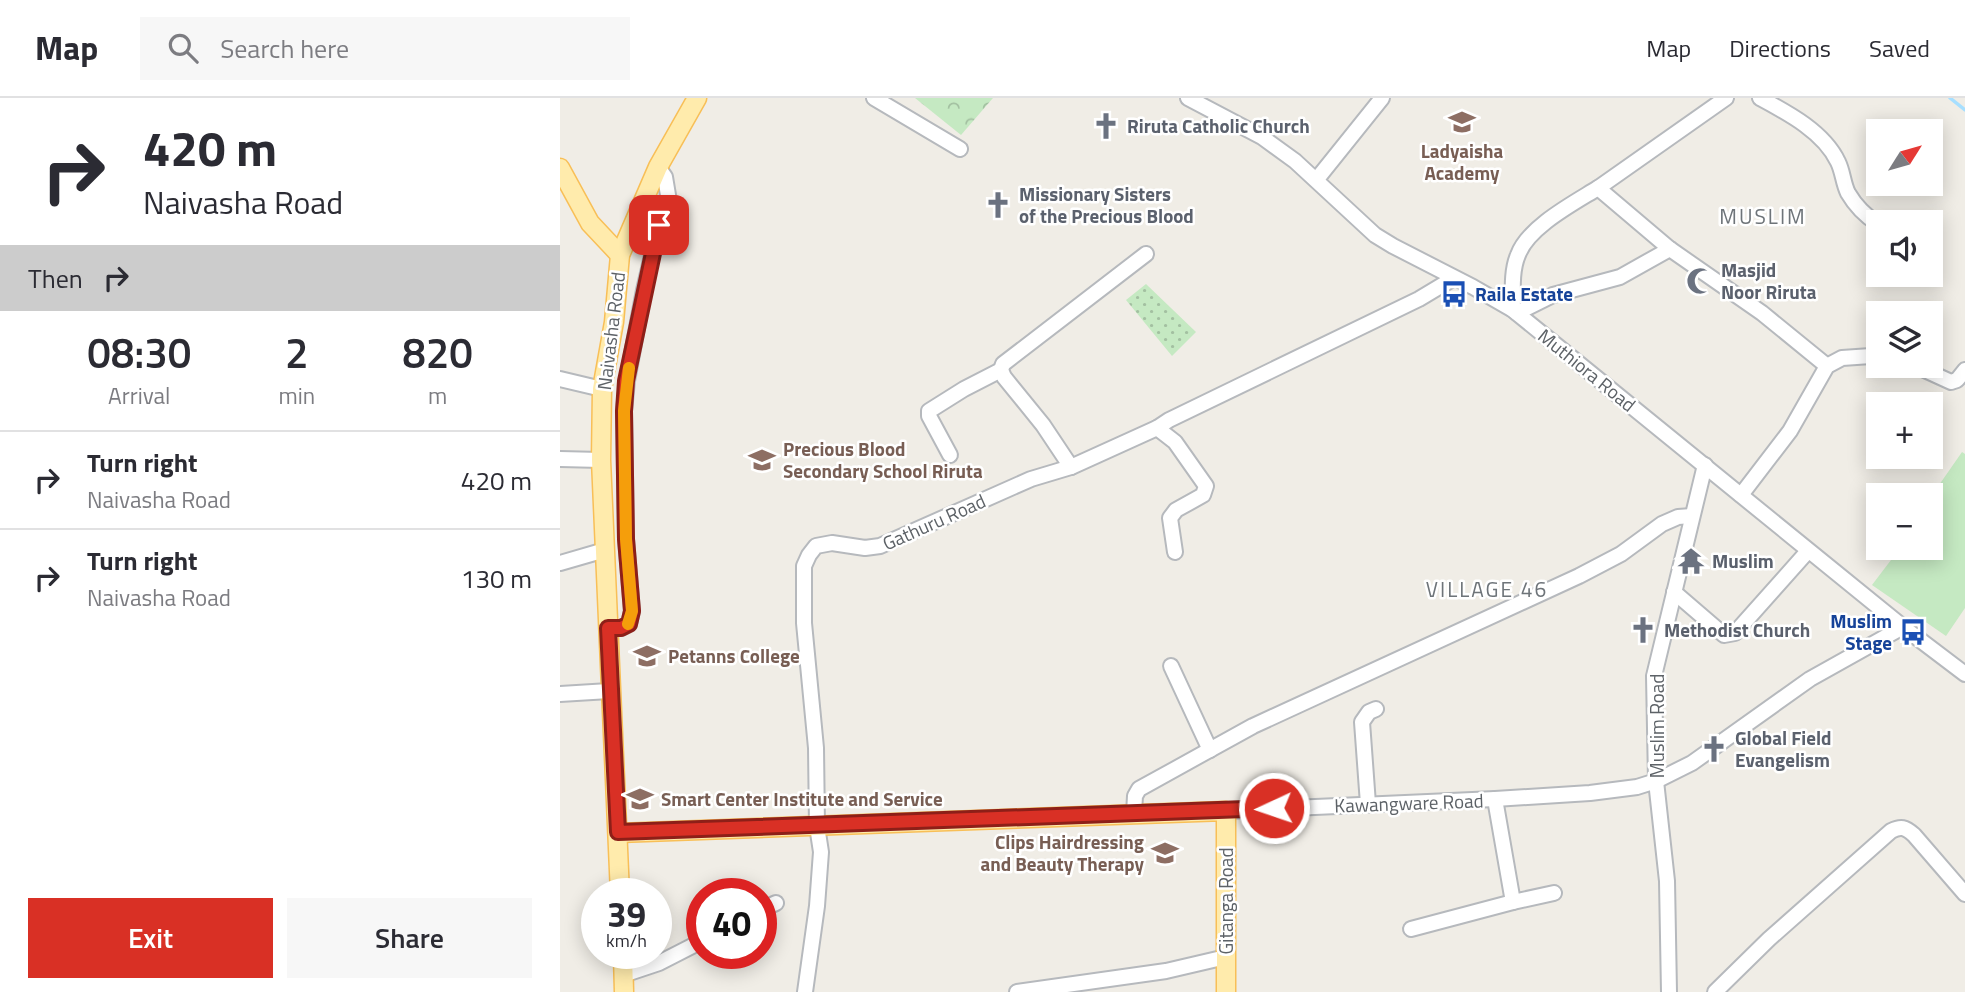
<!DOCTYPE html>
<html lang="en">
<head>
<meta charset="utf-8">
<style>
  :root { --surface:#fff; --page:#f7f7f7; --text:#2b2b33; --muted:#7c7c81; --line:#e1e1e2; --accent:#d93025 }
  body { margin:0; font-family:"Titillium Web",sans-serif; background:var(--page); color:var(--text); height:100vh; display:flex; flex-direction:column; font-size:26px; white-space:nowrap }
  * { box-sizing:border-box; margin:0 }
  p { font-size:23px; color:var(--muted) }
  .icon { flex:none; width:38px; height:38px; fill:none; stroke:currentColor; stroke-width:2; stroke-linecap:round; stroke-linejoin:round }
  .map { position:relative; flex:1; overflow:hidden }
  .side { display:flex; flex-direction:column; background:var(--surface); width:560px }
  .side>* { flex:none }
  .guide { background:#fff; color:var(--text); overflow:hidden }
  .needle { width:46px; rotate:53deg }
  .fabs { position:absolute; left:1306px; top:21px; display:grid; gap:14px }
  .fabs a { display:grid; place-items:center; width:77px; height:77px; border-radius:0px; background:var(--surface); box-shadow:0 4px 18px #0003; font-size:35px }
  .speed { position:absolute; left:21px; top:780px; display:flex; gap:14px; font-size:35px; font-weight:700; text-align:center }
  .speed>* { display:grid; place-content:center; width:91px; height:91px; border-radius:50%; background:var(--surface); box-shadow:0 4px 18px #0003; line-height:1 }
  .speed small { font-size:18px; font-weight:400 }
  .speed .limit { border:10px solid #d22; background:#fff; color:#111 }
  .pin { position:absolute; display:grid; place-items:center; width:60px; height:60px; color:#fff; margin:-30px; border-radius:14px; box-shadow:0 4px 10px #0006 }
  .me { position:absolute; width:77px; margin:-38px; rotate:267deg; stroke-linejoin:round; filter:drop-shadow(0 0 5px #0008) }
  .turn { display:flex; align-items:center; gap:24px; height:147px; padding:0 28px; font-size:32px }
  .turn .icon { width:91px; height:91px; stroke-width:2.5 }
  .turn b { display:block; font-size:49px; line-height:60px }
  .then { display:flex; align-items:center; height:66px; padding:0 28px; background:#0003; gap:14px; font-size:26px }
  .eta { display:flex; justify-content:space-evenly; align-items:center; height:119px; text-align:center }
  .eta b { font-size:42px; font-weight:600; line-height:49px }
  .cta { display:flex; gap:14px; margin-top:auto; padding:14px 28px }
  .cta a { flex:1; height:80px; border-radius:0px; background:var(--accent); color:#fff; font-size:28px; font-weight:600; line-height:80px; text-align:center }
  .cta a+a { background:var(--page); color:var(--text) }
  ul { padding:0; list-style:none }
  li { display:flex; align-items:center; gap:21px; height:98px; padding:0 28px; border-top:2px solid var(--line) }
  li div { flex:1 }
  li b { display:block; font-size:26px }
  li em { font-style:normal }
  header { display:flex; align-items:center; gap:42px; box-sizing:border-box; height:98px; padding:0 35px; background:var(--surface); border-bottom:2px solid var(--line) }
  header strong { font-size:33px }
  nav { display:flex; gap:38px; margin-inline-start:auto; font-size:24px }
  .search { width:490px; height:63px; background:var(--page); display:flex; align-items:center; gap:18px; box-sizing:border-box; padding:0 24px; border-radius:0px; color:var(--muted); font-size:26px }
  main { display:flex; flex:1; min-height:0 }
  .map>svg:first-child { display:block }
  .grass { fill:url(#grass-dots) }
  .park { fill:url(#park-crowns) }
  .pitch { fill:#c5e9c2 }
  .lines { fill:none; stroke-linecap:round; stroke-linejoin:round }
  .stream { stroke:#a7dfff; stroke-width:3.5 }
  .minor-casing { stroke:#b6b9bd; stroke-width:18 }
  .major-casing { stroke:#f8bf57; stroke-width:21 }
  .minor { stroke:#fff; stroke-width:14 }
  .major { stroke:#ffebac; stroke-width:18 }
  .route-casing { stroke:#8d1f18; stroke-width:18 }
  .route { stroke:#d93025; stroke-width:12 }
  .slow { stroke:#f59e0b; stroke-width:12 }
  .labels { text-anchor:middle; stroke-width:5; stroke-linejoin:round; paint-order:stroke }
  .worship-label { font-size:19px; font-weight:bold; fill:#5b616d; stroke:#fff; text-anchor:start }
  .education-label { font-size:19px; font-weight:bold; fill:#785e54; stroke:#fff; text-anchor:start }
  .transit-label { font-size:19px; font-weight:bold; fill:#164399; stroke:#fff; text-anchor:start }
  .street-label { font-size:19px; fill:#5d6267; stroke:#fff }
  .neighbourhood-label { font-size:21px; letter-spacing:2px; fill:#6e7479; stroke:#fff }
</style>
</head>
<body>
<header>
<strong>Map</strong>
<div class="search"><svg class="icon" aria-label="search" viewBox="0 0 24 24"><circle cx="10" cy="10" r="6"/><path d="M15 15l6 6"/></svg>Search here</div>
<nav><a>Map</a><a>Directions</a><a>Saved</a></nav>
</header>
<main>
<section class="side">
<div class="guide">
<div class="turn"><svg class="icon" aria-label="right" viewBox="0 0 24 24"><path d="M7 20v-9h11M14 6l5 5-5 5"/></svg><div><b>420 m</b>Naivasha Road</div></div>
<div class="then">Then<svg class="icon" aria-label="right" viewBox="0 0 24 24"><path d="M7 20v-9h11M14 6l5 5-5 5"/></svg></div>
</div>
<div class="eta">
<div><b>08:30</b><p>Arrival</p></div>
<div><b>2</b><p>min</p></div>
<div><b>820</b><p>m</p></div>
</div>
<ul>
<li><svg class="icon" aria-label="right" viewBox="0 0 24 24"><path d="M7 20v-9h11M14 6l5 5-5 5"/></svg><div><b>Turn right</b><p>Naivasha Road</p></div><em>420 m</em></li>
<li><svg class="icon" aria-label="right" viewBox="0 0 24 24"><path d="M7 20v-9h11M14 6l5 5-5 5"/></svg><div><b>Turn right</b><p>Naivasha Road</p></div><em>130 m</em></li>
</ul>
<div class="cta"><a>Exit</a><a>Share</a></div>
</section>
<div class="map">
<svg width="1405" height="894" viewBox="0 0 1405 894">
  <defs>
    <pattern id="grass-dots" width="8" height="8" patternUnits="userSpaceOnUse" patternTransform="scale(1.75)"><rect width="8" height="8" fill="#c5e9c2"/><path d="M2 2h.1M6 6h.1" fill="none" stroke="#a3c0a1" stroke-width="1.8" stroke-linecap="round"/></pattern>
    <pattern id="park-crowns" width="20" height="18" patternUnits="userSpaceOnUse" patternTransform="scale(1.75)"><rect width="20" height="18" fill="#c5e9c2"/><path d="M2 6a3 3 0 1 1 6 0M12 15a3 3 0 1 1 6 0" fill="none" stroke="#a3c0a1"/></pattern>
  </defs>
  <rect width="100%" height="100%" fill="#f0ede6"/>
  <!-- grass -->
  <polygon class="grass" points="586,186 636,234 612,258 566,202"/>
  <!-- park -->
  <polygon class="park" points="355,0 433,0 401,37"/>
  <!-- pitch -->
  <polygon class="pitch" points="1402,354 1405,356 1405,510 1386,538 1312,487 1331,462 1330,459 1336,450 1370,450 1370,400"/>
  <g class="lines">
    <!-- stream -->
    <polyline class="stream" points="1390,0 1405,12"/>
    <defs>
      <g id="minor">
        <polyline points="314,0 400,51"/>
        <polyline points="628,0 702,39 735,63 815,137 833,148 913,189 953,212 1343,529 1405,576"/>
        <path d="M1200 0C1228 15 1264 34 1278 64 1283 74 1283 85 1288 95 1295 107 1307 119 1318 126"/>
        <polyline points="757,81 822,0"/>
        <polyline points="1038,90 1166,0"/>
        <path d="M953 212C953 194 951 173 958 157 968 129 1014 105 1038 90L1110 151 1202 215 1267 268"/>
        <polyline points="957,215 993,197 1060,179 1110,151"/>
        <polyline points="1356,268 1391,284 1397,282 1405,272"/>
        <polyline points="0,281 42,291"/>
        <polyline points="597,330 615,344 646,388 643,397 616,412 610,420 615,454"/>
        <polyline points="390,357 369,318 369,313 404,291 441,272"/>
        <polyline points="0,361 41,362"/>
        <polyline points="511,369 483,327 444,279 441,272 443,266 586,156"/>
        <polyline points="1181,397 1230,333 1267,268 1282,260 1311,258 1318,255"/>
        <polyline points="0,465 45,452"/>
        <polyline points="1114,494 1164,537 1175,535 1248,453"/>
        <polyline points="48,530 61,530 69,526 72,513 66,441 64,313 67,283 84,192 99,127 109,103 105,79 98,69"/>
        <polyline points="611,568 650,652"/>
        <polyline points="0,596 49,593"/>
        <polyline points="935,701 953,804 994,795"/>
        <polyline points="808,706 802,624 809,614 816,611"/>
        <polyline points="666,713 935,701 1030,695 1077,689 1096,683 1132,665 1250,581 1343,529"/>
        <polyline points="574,715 575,698 579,691 693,628 1019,478 1061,456 1102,426 1118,419 1132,418"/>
        <polyline points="201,812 216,805"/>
        <polyline points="851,831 953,804"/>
        <polyline points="63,877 99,865 142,843"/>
        <polyline points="245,894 257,808 261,754 257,728 256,650 244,525 244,468 249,457 256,448 272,445 305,450 320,448 471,381 511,369 597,330 609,322 859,201 894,180"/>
        <polyline points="457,894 606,873 666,859"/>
        <polyline points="1109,894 1107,783 1096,683 1094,578 1145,367"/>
        <path d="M1155 894 1209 841 1331 733C1341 728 1345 729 1354 737L1405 796"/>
      </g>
      <g id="major">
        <polyline points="0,70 30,125 60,157"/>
        <polyline points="58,735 666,713 666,894"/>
        <polyline points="60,796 41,362 42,291 54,224 60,157 98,69 137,0"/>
        <polyline points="63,856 64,894"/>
      </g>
    </defs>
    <!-- minor casing -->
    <use href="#minor" class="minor-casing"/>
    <!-- major casing -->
    <use href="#major" class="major-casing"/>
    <!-- minor -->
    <use href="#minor" class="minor"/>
    <!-- major -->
    <use href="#major" class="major"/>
  </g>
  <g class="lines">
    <defs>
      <polyline id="route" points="99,127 66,283 64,313 66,441 72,513 69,526 61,530 48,530 58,734 714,710"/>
    </defs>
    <!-- route casing -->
    <use href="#route" class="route-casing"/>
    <!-- route -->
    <use href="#route" class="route"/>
    <!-- slow -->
    <polyline class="slow" points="68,526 72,513 66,441 64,313 69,270"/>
  </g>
  <!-- icons -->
  <defs>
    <symbol id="school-bare" viewBox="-9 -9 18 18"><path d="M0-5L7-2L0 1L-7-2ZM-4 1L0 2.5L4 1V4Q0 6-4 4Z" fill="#8d6e63" stroke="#fff" stroke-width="2.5" paint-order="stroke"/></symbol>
    <symbol id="church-bare" viewBox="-9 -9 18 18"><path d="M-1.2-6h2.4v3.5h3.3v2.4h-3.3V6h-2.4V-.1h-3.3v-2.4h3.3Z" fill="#6b7280" stroke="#fff" stroke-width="2.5" paint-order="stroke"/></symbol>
    <symbol id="mosque-bare" viewBox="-9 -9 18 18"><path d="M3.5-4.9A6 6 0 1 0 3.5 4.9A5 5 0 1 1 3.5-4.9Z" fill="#6b7280" stroke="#fff" stroke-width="2.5" paint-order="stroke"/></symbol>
    <symbol id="bus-bare" viewBox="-9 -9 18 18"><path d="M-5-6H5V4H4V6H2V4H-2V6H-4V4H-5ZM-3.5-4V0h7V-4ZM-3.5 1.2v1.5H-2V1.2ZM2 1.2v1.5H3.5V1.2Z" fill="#1a4fb4" stroke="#fff" stroke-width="2.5" paint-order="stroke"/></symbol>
    <symbol id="temple-bare" viewBox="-9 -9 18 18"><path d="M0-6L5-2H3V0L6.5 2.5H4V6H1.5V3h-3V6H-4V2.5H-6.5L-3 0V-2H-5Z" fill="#6b7280" stroke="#fff" stroke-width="2.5" paint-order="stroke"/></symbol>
    <symbol id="university-bare" viewBox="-9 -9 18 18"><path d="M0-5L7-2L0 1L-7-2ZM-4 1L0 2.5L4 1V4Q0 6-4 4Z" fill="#8d6e63" stroke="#fff" stroke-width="2.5" paint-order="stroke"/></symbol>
  </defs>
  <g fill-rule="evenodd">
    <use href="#school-bare" x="883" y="5" width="38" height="38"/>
    <use href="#church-bare" x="527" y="9" width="38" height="38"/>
    <use href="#church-bare" x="419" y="88" width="38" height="38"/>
    <use href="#mosque-bare" x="1121" y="164" width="38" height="38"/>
    <use href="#bus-bare" x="875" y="177" width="38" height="38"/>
    <use href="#school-bare" x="183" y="343" width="38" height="38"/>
    <use href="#temple-bare" x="1112" y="444" width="38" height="38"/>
    <use href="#church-bare" x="1064" y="513" width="38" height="38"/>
    <use href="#bus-bare" x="1334" y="515" width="38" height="38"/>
    <use href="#university-bare" x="68" y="539" width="38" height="38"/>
    <use href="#church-bare" x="1135" y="632" width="38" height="38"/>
    <use href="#university-bare" x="61" y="682" width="38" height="38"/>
    <use href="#school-bare" x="586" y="736" width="38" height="38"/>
  </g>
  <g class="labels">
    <!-- worship labels -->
    <g class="worship-label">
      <text x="567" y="35">Riruta Catholic Church</text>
      <text x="459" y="103">Missionary Sisters<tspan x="459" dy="22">of the Precious Blood</tspan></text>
      <text x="1161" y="179">Masjid<tspan x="1161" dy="22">Noor Riruta</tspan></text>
      <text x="1152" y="470">Muslim</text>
      <text x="1104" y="539">Methodist Church</text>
      <text x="1175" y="647">Global Field<tspan x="1175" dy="22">Evangelism</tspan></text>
    </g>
    <!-- education labels -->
    <g class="education-label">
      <text x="902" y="60" text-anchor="middle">Ladyaisha<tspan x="902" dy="22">Academy</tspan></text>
      <text x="223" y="358">Precious Blood<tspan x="223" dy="22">Secondary School Riruta</tspan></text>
      <text x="108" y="565">Petanns College</text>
      <text x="101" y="708">Smart Center Institute and Service</text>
      <text x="584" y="751" text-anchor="end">Clips Hairdressing<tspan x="584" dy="22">and Beauty Therapy</tspan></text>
    </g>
    <!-- transit labels -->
    <g class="transit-label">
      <text x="915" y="203">Raila Estate</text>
      <text x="1332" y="530" text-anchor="end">Muslim<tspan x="1332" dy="22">Stage</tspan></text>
    </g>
    <!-- street labels -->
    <g class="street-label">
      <text transform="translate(51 233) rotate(-83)" y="7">Naivasha Road</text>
      <text transform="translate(1027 272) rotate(39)" y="7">Muthiora Road</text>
      <text transform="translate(374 424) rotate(-24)" y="7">Gathuru Road</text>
      <text transform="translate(1097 628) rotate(-90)" y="7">Muslim Road</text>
      <text transform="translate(849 705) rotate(-2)" y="7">Kawangware Road</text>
      <text transform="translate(666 803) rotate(-90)" y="7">Gitanga Road</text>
    </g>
    <!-- neighbourhood labels -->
    <g class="neighbourhood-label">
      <text x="1203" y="126">MUSLIM</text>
      <text x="927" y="499">VILLAGE 46</text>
    </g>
  </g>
</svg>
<div class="fabs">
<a><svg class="needle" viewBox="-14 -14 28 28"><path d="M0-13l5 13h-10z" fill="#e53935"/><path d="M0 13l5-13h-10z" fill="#7c7c81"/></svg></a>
<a><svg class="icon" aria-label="sound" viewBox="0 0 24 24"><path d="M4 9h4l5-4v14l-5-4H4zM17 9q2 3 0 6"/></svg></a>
<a><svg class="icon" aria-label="layers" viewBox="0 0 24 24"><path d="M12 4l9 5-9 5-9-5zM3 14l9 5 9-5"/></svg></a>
<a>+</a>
<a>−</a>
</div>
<div class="speed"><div>39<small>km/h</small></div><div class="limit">40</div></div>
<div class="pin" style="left:99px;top:127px;background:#d93025"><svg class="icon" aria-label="arrive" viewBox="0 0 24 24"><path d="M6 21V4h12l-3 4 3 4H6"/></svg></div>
<svg class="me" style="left:714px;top:710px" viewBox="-20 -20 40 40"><circle r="17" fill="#d93025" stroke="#fff" stroke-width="3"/><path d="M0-11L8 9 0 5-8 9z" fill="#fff"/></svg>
</div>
</main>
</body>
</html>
